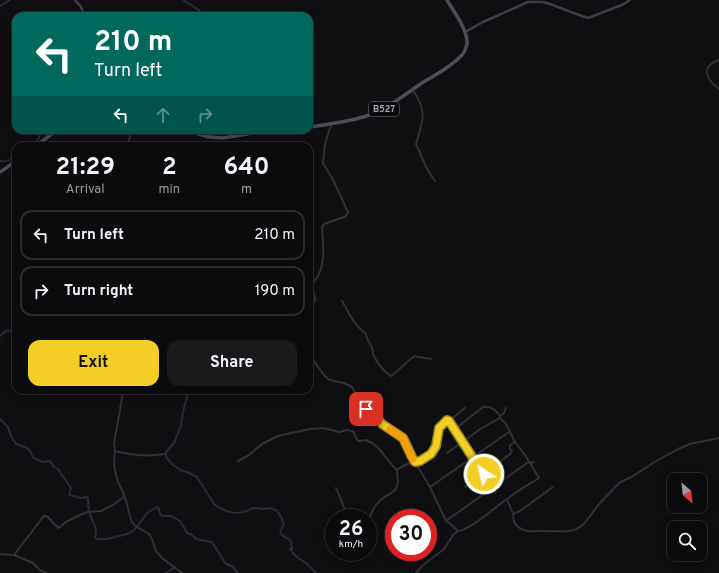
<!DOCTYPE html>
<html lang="en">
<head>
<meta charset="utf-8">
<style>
  :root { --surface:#0b0b0d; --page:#19191b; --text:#f1f3f6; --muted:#9a9b9d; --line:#2b2b2e; --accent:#f3ce25 }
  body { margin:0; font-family:Overpass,sans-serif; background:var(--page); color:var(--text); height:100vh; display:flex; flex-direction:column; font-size:15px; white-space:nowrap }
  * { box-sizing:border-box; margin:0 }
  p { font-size:13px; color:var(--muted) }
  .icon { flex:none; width:22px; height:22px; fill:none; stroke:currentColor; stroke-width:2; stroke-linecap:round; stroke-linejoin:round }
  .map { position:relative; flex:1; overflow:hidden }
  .drawer { position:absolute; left:12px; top:142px; width:301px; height:252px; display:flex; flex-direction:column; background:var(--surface); border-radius:12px; box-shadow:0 2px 10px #0003,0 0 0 1px var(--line) }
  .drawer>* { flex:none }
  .banner { position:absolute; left:12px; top:12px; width:301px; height:122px; border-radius:12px; box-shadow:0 2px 10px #0003,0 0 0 1px var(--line); background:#00695c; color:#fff; overflow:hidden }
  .needle { width:26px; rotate:152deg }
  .tools { position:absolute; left:667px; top:473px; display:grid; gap:8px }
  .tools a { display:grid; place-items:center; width:40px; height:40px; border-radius:8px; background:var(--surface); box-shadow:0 2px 10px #0003,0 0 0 1px var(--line); font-size:20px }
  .speed { position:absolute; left:325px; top:509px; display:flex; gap:8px; font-size:20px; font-weight:700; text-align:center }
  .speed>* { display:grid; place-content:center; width:52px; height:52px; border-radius:50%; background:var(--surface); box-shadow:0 2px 10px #0003,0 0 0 1px var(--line); line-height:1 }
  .speed small { font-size:10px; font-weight:400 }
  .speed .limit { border:6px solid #d22; background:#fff; color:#111 }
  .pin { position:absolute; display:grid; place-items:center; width:34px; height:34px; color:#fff; margin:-17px; border-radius:8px; box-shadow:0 2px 6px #0006 }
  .me { position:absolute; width:44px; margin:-22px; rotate:325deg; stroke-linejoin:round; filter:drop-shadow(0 0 3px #0008) }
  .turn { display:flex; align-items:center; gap:14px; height:84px; padding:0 16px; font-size:18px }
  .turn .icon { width:52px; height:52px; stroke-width:2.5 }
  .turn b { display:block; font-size:28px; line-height:34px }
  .lanes { display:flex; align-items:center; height:38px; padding:0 16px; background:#0003; justify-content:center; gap:20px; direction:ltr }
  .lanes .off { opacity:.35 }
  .eta { display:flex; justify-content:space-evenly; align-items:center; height:68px; text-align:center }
  .eta b { font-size:24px; font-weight:700; line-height:28px }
  .primary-button { display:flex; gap:8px; margin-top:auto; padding:8px 16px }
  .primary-button a { flex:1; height:46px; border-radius:12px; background:var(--accent); color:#111; font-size:16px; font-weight:700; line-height:46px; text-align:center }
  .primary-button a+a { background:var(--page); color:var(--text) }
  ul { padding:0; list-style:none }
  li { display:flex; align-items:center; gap:12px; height:50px; margin:0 8px 6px; padding:0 8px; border:2px solid var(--line); border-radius:12px }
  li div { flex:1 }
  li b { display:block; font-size:15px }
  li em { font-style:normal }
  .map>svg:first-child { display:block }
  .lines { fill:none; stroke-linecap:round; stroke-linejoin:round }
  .canal { stroke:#262b34; stroke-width:2 }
  .street { stroke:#303035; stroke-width:2 }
  .secondary { stroke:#3e3f45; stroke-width:2.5 }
  .primary { stroke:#4c4d55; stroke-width:3.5 }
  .route-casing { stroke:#9e8618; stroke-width:10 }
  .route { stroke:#f3ce25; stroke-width:7 }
  .slow { stroke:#f59e0b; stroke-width:7 }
  .labels { text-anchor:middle; stroke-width:4; stroke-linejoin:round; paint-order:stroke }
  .shield { fill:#0a0a0b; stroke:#737580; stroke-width:1 }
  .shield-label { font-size:9px; font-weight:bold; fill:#a0a3b2 }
</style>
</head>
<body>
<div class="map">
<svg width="719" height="573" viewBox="0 0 719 573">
  <rect width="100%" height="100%" fill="#0f0f11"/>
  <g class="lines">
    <!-- canal -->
    <g class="canal">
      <polyline points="183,0 202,12 205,16"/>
      <polyline points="0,6 10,0"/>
      <path d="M24 146C32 142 43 143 38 130"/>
      <path d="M0 161C10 162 11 161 16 152"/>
      <polyline points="15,327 16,325"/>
      <polyline points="0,336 6,331 13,330"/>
      <path d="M191 390 188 393 183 412 181 426 174 443 166 452V457L173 465 182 471 187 472 197 477 214 504C227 514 239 516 253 508L263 509 271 508 277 511 280 515 284 524C277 536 281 534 290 540 292 543 291 546 292 550 293 557 301 559 306 563 310 566 313 570 316 573"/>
      <path d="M0 419 8 427 11 436 16 444 27 448 30 451 32 455 34 458 42 462 49 461 51 462 53 466 58 469 71 488 69 495H70L81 498 86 497 88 498C88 503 89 511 90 515 93 522 98 529 95 537L97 539H107L127 534 133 531 136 528 147 513 157 507H158L160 514 162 516H171L180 521 188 534H191L196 539 212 542 225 563 233 567 238 573"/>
    </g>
    <!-- street -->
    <g class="street">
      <path d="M719 60C700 67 706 79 719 89"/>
      <path d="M413 90C428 113 423 120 416 144L427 169 435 181"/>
      <polyline points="127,146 132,130"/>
      <path d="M342 301C349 313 354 325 366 334 366 340 370 342 372 348 373 350 373 352 373 354 377 363 383 371 391 376 400 370 406 361 415 356L418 357 431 359"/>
      <path d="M309 307C323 298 308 292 313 283 314 280 317 278 318 276 326 260 323 243 322 227L324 224 344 217 346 216 348 212 333 180 323 163 325 144 331 125"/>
      <path d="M309 352 312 358 323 374 327 378 330 380 344 383 352 387 362 405 366 409 369 413 376 416 382 424 403 438 412 457 430 487 446 521C451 523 454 528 458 531 472 529 495 507 507 499 517 491 528 485 539 478L525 455 515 442 506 424 500 418"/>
      <polyline points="123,390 120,410 114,443 115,451 114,461 115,471 118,482 125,497 131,520 135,526 149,534 152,539 156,551 162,558 182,573"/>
      <polyline points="449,421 496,493"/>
      <path d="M455 429 483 407C490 406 496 410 500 416"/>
      <path d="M115 451C131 455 148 457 164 454"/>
      <polyline points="447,453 482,428 500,418 500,416 504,413 506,408"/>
      <path d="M238 461 249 455 262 444 278 436 296 432 310 429 324 428 339 432 347 430 354 432 356 438 358 441H360L366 440C382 446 385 460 397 470"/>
      <polyline points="430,487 509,432"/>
      <polyline points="465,487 473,480 484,474 510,454 512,451 510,449 510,445 515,442"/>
      <path d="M336 488C341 498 343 508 349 518"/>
      <path d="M507 499C509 504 511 509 513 514 514 518 512 521 516 525 524 533 533 531 543 531 557 530 570 535 583 525L600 503 619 483 633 476 653 463 678 449 690 444 719 438"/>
      <polyline points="513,514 520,511 553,487"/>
      <polyline points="446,521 527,463 534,462"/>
      <path d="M368 523C370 517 372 510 376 505 378 503 380 500 383 498 388 494 395 493 397 486 399 481 397 475 397 470 406 461 422 463 431 454 437 447 436 438 439 430 440 426 444 423 447 421H449L465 408"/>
      <polyline points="290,550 292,548"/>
      <polyline points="0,554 14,555"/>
      <polyline points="46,573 40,570 33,563 14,555 43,517 45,516 48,517 55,525 57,526 58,528 60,527 66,522 82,514 88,512 101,511 113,505 124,497"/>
      <polyline points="166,573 175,567"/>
      <polyline points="416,573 422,566 444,549 453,535 458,531"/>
    </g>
    <!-- secondary -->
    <g class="secondary">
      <polyline points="75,0 81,7 85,16"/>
      <polyline points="465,32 483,22 528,2 542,2 550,4 571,12 588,18 622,5 630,0"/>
    </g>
    <!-- primary -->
    <g class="primary">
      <path d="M309 127C329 124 350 122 369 115 388 108 403 96 419 85 433 76 450 68 462 55 465 52 466 48 467 44 468 30 454 12 447 0"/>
      <polyline points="185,130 209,137 223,138 270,130"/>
      <polyline points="36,146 57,130"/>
      <polyline points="0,172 16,161"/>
    </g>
  </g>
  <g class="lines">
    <defs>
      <polyline id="route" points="366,409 376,416 382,424 403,438 412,457 415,462 420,461 431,454 436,446 439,428 447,420 449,421 473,458 484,474"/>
    </defs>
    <!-- route casing -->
    <use href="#route" class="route-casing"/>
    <!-- route -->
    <use href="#route" class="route"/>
    <!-- slow -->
    <polyline class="slow" points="390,429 403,438 413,459"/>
  </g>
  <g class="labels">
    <!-- shield labels -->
    <rect class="shield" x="369" y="102" width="30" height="14" rx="3"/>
    <g class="shield-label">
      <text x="384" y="112">B527</text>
    </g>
  </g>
</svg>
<div class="tools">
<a><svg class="needle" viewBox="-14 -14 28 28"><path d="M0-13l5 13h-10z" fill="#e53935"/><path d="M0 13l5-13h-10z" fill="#9a9b9d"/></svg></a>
<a><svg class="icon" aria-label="search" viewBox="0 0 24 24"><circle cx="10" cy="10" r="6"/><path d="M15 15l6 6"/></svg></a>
</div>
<div class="speed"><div>26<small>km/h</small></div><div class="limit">30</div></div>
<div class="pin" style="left:366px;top:409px;background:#d93025"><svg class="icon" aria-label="arrive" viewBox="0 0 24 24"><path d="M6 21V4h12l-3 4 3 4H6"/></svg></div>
<svg class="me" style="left:484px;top:474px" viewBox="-20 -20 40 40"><circle r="17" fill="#f3ce25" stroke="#fff" stroke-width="3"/><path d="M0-11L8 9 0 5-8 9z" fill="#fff"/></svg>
<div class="banner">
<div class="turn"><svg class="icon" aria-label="left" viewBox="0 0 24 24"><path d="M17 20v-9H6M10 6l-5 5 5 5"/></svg><div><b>210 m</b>Turn left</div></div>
<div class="lanes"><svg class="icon" aria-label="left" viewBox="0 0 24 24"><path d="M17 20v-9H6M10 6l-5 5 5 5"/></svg><svg class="icon off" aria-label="ahead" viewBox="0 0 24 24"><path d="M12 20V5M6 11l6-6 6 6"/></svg><svg class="icon off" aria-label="right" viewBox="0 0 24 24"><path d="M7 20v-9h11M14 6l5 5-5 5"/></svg></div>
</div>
<section class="drawer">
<div class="eta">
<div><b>21:29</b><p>Arrival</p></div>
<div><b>2</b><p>min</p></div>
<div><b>640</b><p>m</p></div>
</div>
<ul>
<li><svg class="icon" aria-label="left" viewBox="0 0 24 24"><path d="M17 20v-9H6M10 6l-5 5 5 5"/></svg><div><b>Turn left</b></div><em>210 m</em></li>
<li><svg class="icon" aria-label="right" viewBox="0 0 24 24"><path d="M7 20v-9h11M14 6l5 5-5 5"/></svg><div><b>Turn right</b></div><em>190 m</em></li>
</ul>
<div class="primary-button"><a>Exit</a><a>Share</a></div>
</section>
</div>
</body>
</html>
